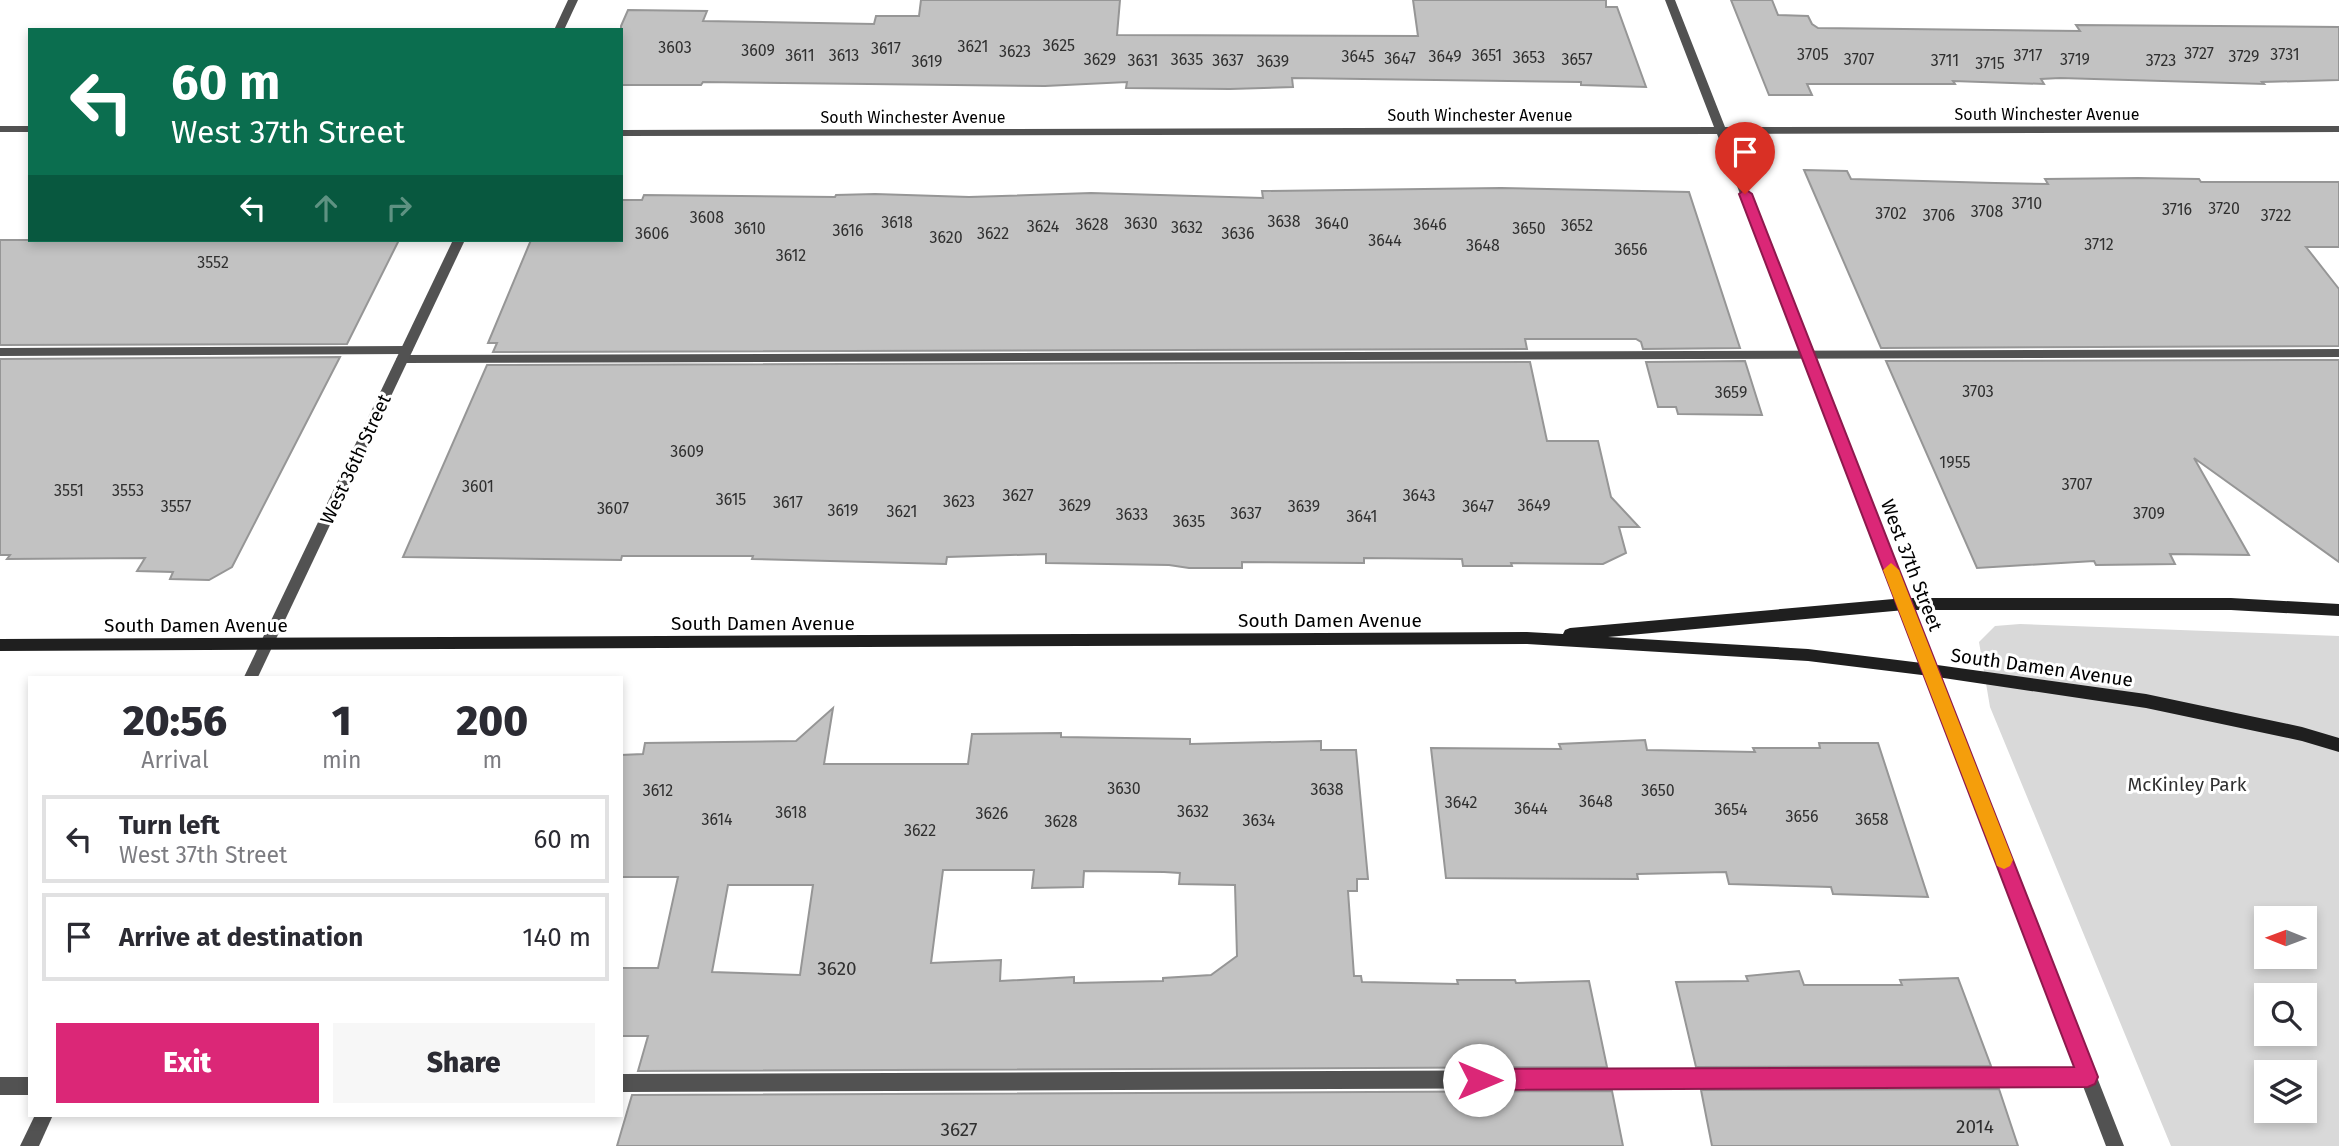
<!DOCTYPE html>
<html lang="en">
<head>
<meta charset="utf-8">
<style>
  :root { --surface:#fff; --page:#f7f7f7; --text:#2b2b33; --muted:#7c7c81; --line:#e1e1e2; --accent:#db2777 }
  body { margin:0; font-family:"Fira Sans",sans-serif; background:var(--page); color:var(--text); height:100vh; display:flex; flex-direction:column; font-size:26px; white-space:nowrap }
  * { box-sizing:border-box; margin:0 }
  p { font-size:23px; color:var(--muted) }
  .icon { flex:none; width:38px; height:38px; fill:none; stroke:currentColor; stroke-width:2; stroke-linecap:round; stroke-linejoin:round }
  .map { position:relative; flex:1; overflow:hidden }
  .drawer { position:absolute; left:28px; top:676px; width:595px; height:441px; display:flex; flex-direction:column; background:var(--surface); border-radius:0px; box-shadow:0 4px 10px #0003 }
  .drawer>* { flex:none }
  .guide { position:absolute; left:28px; top:28px; width:595px; height:214px; border-radius:0px; box-shadow:0 4px 10px #0003; background:#0b6e4f; color:#fff; overflow:hidden }
  .needle { width:46px; rotate:271deg }
  .controls { position:absolute; left:2254px; top:906px; display:grid; gap:14px }
  .controls a { display:grid; place-items:center; width:63px; height:63px; border-radius:0px; background:var(--surface); box-shadow:0 4px 10px #0003; font-size:35px }
  .pin { position:absolute; display:grid; place-items:center; width:60px; height:60px; color:#fff; margin:-72px -30px; border-radius:50% 50% 50% 0; rotate:-45deg; box-shadow:0 0 7px #0007 }
  .pin .icon { rotate:45deg }
  .me { position:absolute; width:77px; margin:-38px; rotate:90deg; stroke-linejoin:round; filter:drop-shadow(0 0 5px #0008) }
  .turn { display:flex; align-items:center; gap:24px; height:147px; padding:0 28px; font-size:32px }
  .turn .icon { width:91px; height:91px; stroke-width:2.5 }
  .turn b { display:block; font-size:49px; line-height:60px }
  .lanes { display:flex; align-items:center; height:66px; padding:0 28px; background:#0003; justify-content:center; gap:35px; direction:ltr }
  .lanes .off { opacity:.35 }
  .eta { display:flex; justify-content:space-evenly; align-items:center; height:119px; text-align:center }
  .eta b { font-size:42px; font-weight:800; line-height:49px }
  .cta { display:flex; gap:14px; margin-top:auto; padding:14px 28px }
  .cta a { flex:1; height:80px; border-radius:0px; background:var(--accent); color:#fff; font-size:28px; font-weight:800; line-height:80px; text-align:center }
  .cta a+a { background:var(--page); color:var(--text) }
  ul { padding:0; list-style:none }
  li { display:flex; align-items:center; gap:21px; height:88px; margin:0 14px 10px; padding:0 14px; border:4px solid var(--line); border-radius:0px }
  li div { flex:1 }
  li b { display:block; font-size:26px }
  li em { font-style:normal }
  .map>svg:first-child { display:block }
  .green { fill:#d9d9d9; fill-rule:evenodd }
  .building { fill:#c2c2c2; stroke:#969696; stroke-width:2; fill-rule:evenodd }
  .lines { fill:none; stroke-linecap:round; stroke-linejoin:round }
  .lane { fill:#525252; fill-rule:evenodd }
  .street { fill:#525252; fill-rule:evenodd }
  .secondary { fill:#1f1f1f; fill-rule:evenodd }
  .route { fill:#db2777; stroke:#8e194d; stroke-width:2 }
  .slow { fill:#f59e0b }
  .labels { text-anchor:middle; stroke-width:6; stroke-linejoin:round; paint-order:stroke }
  .number-label { font-size:16px; fill:#303030 }
  .far-street-label { font-size:16px; fill:#000; stroke:#fff }
  .street-label { font-size:19px; fill:#000; stroke:#fff }
  .park-label { font-size:19px; fill:#303030; stroke:#fff }
  .near-number-label { font-size:19px; fill:#303030 }
</style>
</head>
<body>
<div class="map">
<svg width="2339" height="1146" viewBox="0 0 2339 1146">
  <rect width="100%" height="100%" fill="#fff"/>
  <!-- green -->
  <path class="green" d="M2020 624 2339 636V1146H2171L1990 707 1979 642 1995 626ZM2266 919H2305V957H2266ZM2266 996H2305V1034H2266ZM2266 1073H2305V1111H2266Z"/>
  <!-- building -->
  <g class="building">
    <polygon points="921,0 1120,0 1117,35 1418,36 1413,0 1606,0 1606,7 1617,7 1646,87 1581,85 1581,82 1292,78 1293,87 1230,89 1126,88 1127,82 1045,86 703,82 701,85 621,85 621,26 628,10 707,11 703,21 874,24 876,16 919,16"/>
    <polygon points="1731,0 1772,0 1778,15 1808,16 1812,24 1818,28 2080,31 2076,25 2339,27 2339,80 2262,82 2264,84 2060,78 2041,79 2044,84 1953,81 1955,84 1807,84 1812,95 1769,95"/>
    <polygon points="1804,170 1847,171 1851,179 1995,183 2048,184 2045,179 2138,178 2199,179 2201,182 2339,182 2339,247 2306,247 2339,289 2339,346 1881,348"/>
    <polygon points="1501,188 1689,192 1740,348 1643,349 1641,342 1636,339 1525,339 1527,349 493,352 497,343 488,343 531,240 621,240 621,200 642,200 644,195 835,197 836,195 875,194 969,197 1091,193 1263,198 1262,191"/>
    <polygon points="0,240 399,240 347,344 0,345"/>
    <polygon points="340,357 232,567 209,580 170,579 173,572 137,571 145,558 7,559 10,555 0,555 0,359"/>
    <polygon points="2339,360 2339,562 2194,458 2249,555 2170,554 2175,564 2096,565 2094,561 1977,568 1886,361"/>
    <polygon points="1745,361 1762,415 1678,414 1676,407 1658,407 1646,362"/>
    <polygon points="1530,362 1547,441 1598,441 1611,497 1639,527 1619,527 1626,553 1603,564 1511,563 1512,566 1463,566 1462,559 1364,558 1364,563 1242,562 1242,568 1189,568 1169,565 1046,563 1046,554 947,557 946,564 752,559 753,556 622,556 621,560 403,557 487,365"/>
    <path d="M833 708 824 764H968L972 734 1061 733V737L1190 739V744L1321 741V750H1356L1368 879H1357V891H1348L1354 976H1361L1362 982 1458 984 1457 980H1515L1516 983 1589 981 1607 1067 638 1071 648 1036H621V968H658L678 877H621V755L643 754 645 743 796 741ZM943 870H1034L1032 888 1083 887 1084 871 1164 872 1180 873 1179 884 1235 885 1237 956 1211 975 1163 978V981L1074 983V977L1000 981 1001 960 931 963ZM728 885H813L800 975 712 972Z"/>
    <polygon points="1645,740 1647,750 1755,752 1753,748 1820,748 1819,743 1878,743 1928,897 1833,894 1831,887 1729,884 1726,872 1637,874 1638,879 1446,878 1431,748 1561,749 1559,744"/>
    <polygon points="1799,971 1804,985 1902,985 1900,980 1958,978 1991,1066 1696,1067 1676,982 1748,981 1746,976"/>
    <polygon points="1999,1089 2018,1146 1712,1146 1701,1090"/>
    <polygon points="1612,1091 1623,1146 617,1146 632,1095"/>
  </g>
  <g class="lines">
    <!-- lane -->
    <g class="lane">
      <polygon points="407,346 413,350 407,354 0,356 0,348"/>
      <polygon points="2339,349 2339,357 402,363 396,359 402,355"/>
      <polygon points="2088,1068 2094,1071 2097,1077 2094,1083 2088,1086 621,1092 621,1074"/>
      <rect x="0" y="1077" width="30" height="18"/>
    </g>
    <!-- street -->
    <g class="street">
      <polygon points="568,0 578,0 564,30 554,30"/>
      <polygon points="1665,0 1675,0 1725,127 2339,126 2339,132 1727,134 2124,1146 2106,1146 1717,134 621,136 621,130 1714,127"/>
      <rect x="0" y="126" width="30" height="6"/>
      <polygon points="453,240 465,240 258,677 244,677"/>
      <polygon points="35,1115 53,1115 39,1146 20,1146"/>
    </g>
    <!-- secondary -->
    <polygon class="secondary" points="1905,598 2231,598 2339,604 2339,616 2231,610 1905,610 1608,637 1808,649 1930,664 2146,694 2302,727 2339,738 2339,752 2302,741 2146,708 1930,676 1808,661 1527,644 0,651 0,639 1527,632 1563,634 1565,630 1570,628"/>
  </g>
  <!-- route -->
  <polygon class="route" points="1745,189 1752,194 2098,1077 2095,1084 2088,1087 1479,1090 1471,1087 1468,1080 1471,1072 1479,1069 2074,1067 1739,194"/>
  <!-- slow -->
  <polygon class="slow" points="1891,563 1899,570 2013,860 2010,866 2004,869 1997,866 1995,860 1883,570"/>
  <g class="labels">
    <!-- number labels -->
    <g class="number-label">
      <text x="1059" y="51">3625</text>
      <text x="973" y="52">3621</text>
      <text x="675" y="53">3603</text>
      <text x="886" y="54">3617</text>
      <text x="758" y="56">3609</text>
      <text x="1015" y="57">3623</text>
      <text x="2199" y="59">3727</text>
      <text x="1813" y="60">3705</text>
      <text x="2285" y="60">3731</text>
      <text x="800" y="61">3611</text>
      <text x="844" y="61">3613</text>
      <text x="1487" y="61">3651</text>
      <text x="2028" y="61">3717</text>
      <text x="1358" y="62">3645</text>
      <text x="1445" y="62">3649</text>
      <text x="2244" y="62">3729</text>
      <text x="1529" y="63">3653</text>
      <text x="1400" y="64">3647</text>
      <text x="1100" y="65">3629</text>
      <text x="1187" y="65">3635</text>
      <text x="1577" y="65">3657</text>
      <text x="1859" y="65">3707</text>
      <text x="2075" y="65">3719</text>
      <text x="1143" y="66">3631</text>
      <text x="1228" y="66">3637</text>
      <text x="1945" y="66">3711</text>
      <text x="2161" y="66">3723</text>
      <text x="927" y="67">3619</text>
      <text x="1273" y="67">3639</text>
      <text x="1990" y="69">3715</text>
      <text x="2027" y="209">3710</text>
      <text x="2224" y="214">3720</text>
      <text x="2177" y="215">3716</text>
      <text x="1987" y="217">3708</text>
      <text x="1891" y="219">3702</text>
      <text x="1939" y="221">3706</text>
      <text x="2276" y="221">3722</text>
      <text x="707" y="223">3608</text>
      <text x="1284" y="227">3638</text>
      <text x="897" y="228">3618</text>
      <text x="1141" y="229">3630</text>
      <text x="1332" y="229">3640</text>
      <text x="1092" y="230">3628</text>
      <text x="1430" y="230">3646</text>
      <text x="1577" y="231">3652</text>
      <text x="1043" y="232">3624</text>
      <text x="1187" y="233">3632</text>
      <text x="750" y="234">3610</text>
      <text x="1529" y="234">3650</text>
      <text x="848" y="236">3616</text>
      <text x="652" y="239">3606</text>
      <text x="993" y="239">3622</text>
      <text x="1238" y="239">3636</text>
      <text x="946" y="243">3620</text>
      <text x="1385" y="246">3644</text>
      <text x="2099" y="250">3712</text>
      <text x="1483" y="251">3648</text>
      <text x="1631" y="255">3656</text>
      <text x="791" y="261">3612</text>
      <text x="213" y="268">3552</text>
      <text x="1978" y="397">3703</text>
      <text x="1731" y="398">3659</text>
      <text x="687" y="457">3609</text>
      <text x="1955" y="468">1955</text>
      <text x="2077" y="490">3707</text>
      <text x="478" y="492">3601</text>
      <text x="69" y="496">3551</text>
      <text x="128" y="496">3553</text>
      <text x="1018" y="501">3627</text>
      <text x="1419" y="501">3643</text>
      <text x="731" y="505">3615</text>
      <text x="959" y="507">3623</text>
      <text x="788" y="508">3617</text>
      <text x="1075" y="511">3629</text>
      <text x="1534" y="511">3649</text>
      <text x="176" y="512">3557</text>
      <text x="1304" y="512">3639</text>
      <text x="1478" y="512">3647</text>
      <text x="613" y="514">3607</text>
      <text x="843" y="516">3619</text>
      <text x="902" y="517">3621</text>
      <text x="1246" y="519">3637</text>
      <text x="2149" y="519">3709</text>
      <text x="1132" y="520">3633</text>
      <text x="1362" y="522">3641</text>
      <text x="1189" y="527">3635</text>
      <text x="1124" y="794">3630</text>
      <text x="1327" y="795">3638</text>
      <text x="658" y="796">3612</text>
      <text x="1658" y="796">3650</text>
      <text x="1596" y="807">3648</text>
      <text x="1461" y="808">3642</text>
      <text x="1531" y="814">3644</text>
      <text x="1731" y="815">3654</text>
      <text x="1193" y="817">3632</text>
      <text x="791" y="818">3618</text>
      <text x="992" y="819">3626</text>
      <text x="1802" y="822">3656</text>
      <text x="717" y="825">3614</text>
      <text x="1872" y="825">3658</text>
      <text x="1259" y="826">3634</text>
      <text x="1061" y="827">3628</text>
      <text x="920" y="836">3622</text>
    </g>
    <!-- far-street labels -->
    <g class="far-street-label">
      <text x="2047" y="120">South Winchester Avenue</text>
      <text x="1480" y="121">South Winchester Avenue</text>
      <text x="913" y="123">South Winchester Avenue</text>
    </g>
    <!-- street labels -->
    <g class="street-label">
      <text transform="translate(355 459) rotate(-65)" y="7">West 36th Street</text>
      <text transform="translate(1912 565) rotate(69)" y="7">West 37th Street</text>
      <text x="1330" y="627">South Damen Avenue</text>
      <text x="763" y="630">South Damen Avenue</text>
      <text x="196" y="632">South Damen Avenue</text>
      <text transform="translate(2042 667) rotate(8)" y="7">South Damen Avenue</text>
    </g>
    <!-- park labels -->
    <g class="park-label">
      <text x="2187" y="791">McKinley Park</text>
    </g>
    <!-- near-number labels -->
    <g class="near-number-label">
      <text x="837" y="975">3620</text>
      <text x="1975" y="1133">2014</text>
      <text x="959" y="1136">3627</text>
    </g>
  </g>
</svg>
<div class="controls">
<a><svg class="needle" viewBox="-14 -14 28 28"><path d="M0-13l5 13h-10z" fill="#e53935"/><path d="M0 13l5-13h-10z" fill="#7c7c81"/></svg></a>
<a><svg class="icon" aria-label="search" viewBox="0 0 24 24"><circle cx="10" cy="10" r="6"/><path d="M15 15l6 6"/></svg></a>
<a><svg class="icon" aria-label="layers" viewBox="0 0 24 24"><path d="M12 4l9 5-9 5-9-5zM3 14l9 5 9-5"/></svg></a>
</div>
<div class="pin" style="left:1745px;top:194px;background:#d93025"><svg class="icon" aria-label="arrive" viewBox="0 0 24 24"><path d="M6 21V4h12l-3 4 3 4H6"/></svg></div>
<svg class="me" style="left:1479px;top:1080px" viewBox="-20 -20 40 40"><circle r="19" fill="#fff"/><path d="M0-13L10 11 0 6-10 11z" fill="#db2777"/></svg>
<div class="guide">
<div class="turn"><svg class="icon" aria-label="left" viewBox="0 0 24 24"><path d="M17 20v-9H6M10 6l-5 5 5 5"/></svg><div><b>60 m</b>West 37th Street</div></div>
<div class="lanes"><svg class="icon" aria-label="left" viewBox="0 0 24 24"><path d="M17 20v-9H6M10 6l-5 5 5 5"/></svg><svg class="icon off" aria-label="ahead" viewBox="0 0 24 24"><path d="M12 20V5M6 11l6-6 6 6"/></svg><svg class="icon off" aria-label="right" viewBox="0 0 24 24"><path d="M7 20v-9h11M14 6l5 5-5 5"/></svg></div>
</div>
<section class="drawer">
<div class="eta">
<div><b>20:56</b><p>Arrival</p></div>
<div><b>1</b><p>min</p></div>
<div><b>200</b><p>m</p></div>
</div>
<ul>
<li><svg class="icon" aria-label="left" viewBox="0 0 24 24"><path d="M17 20v-9H6M10 6l-5 5 5 5"/></svg><div><b>Turn left</b><p>West 37th Street</p></div><em>60 m</em></li>
<li><svg class="icon" aria-label="arrive" viewBox="0 0 24 24"><path d="M6 21V4h12l-3 4 3 4H6"/></svg><div><b>Arrive at destination</b></div><em>140 m</em></li>
</ul>
<div class="cta"><a>Exit</a><a>Share</a></div>
</section>
</div>
</body>
</html>
